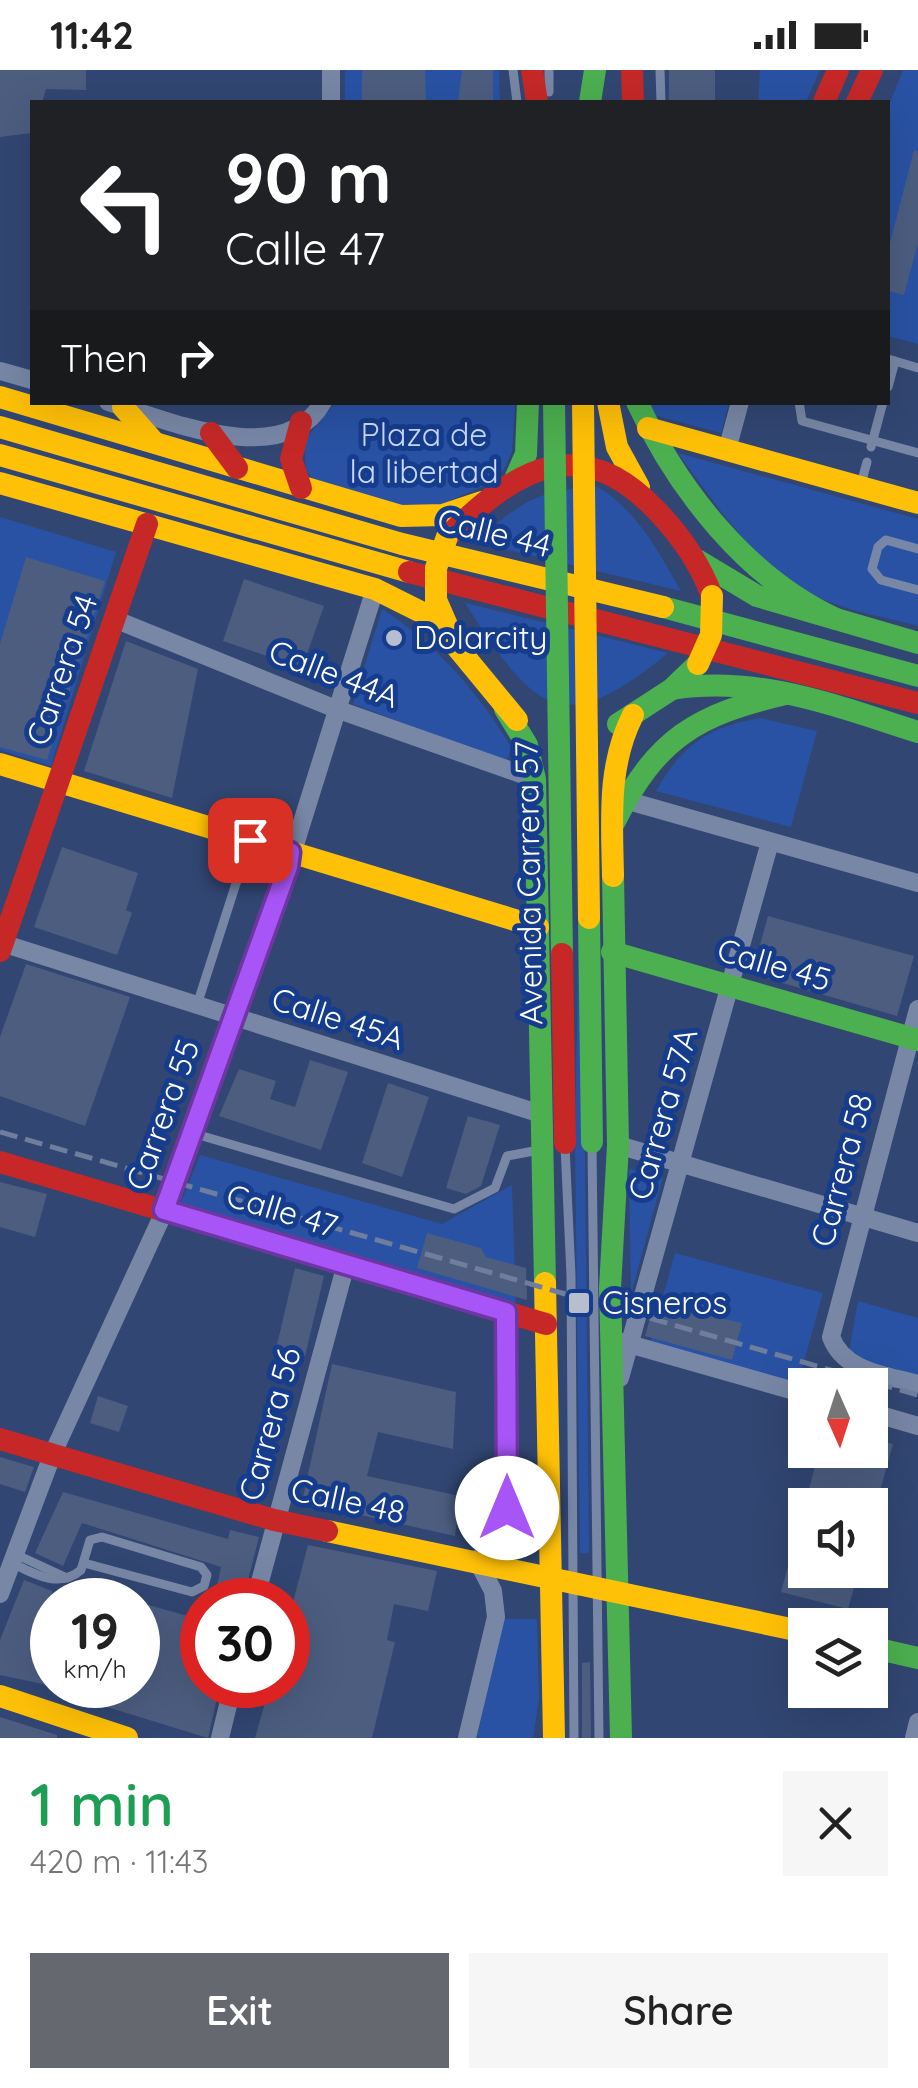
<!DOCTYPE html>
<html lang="en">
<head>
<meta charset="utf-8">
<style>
  :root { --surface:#fff; --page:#f6f6f6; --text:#222; --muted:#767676; --accent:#65686f }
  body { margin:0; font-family:Quicksand,sans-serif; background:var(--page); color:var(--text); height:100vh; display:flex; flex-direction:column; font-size:38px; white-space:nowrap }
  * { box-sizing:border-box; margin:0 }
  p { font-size:32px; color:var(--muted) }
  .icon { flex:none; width:55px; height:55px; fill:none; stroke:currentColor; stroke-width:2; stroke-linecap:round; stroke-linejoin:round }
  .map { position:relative; height:1668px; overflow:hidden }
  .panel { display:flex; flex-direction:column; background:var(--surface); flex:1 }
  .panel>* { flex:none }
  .hud { position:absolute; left:30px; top:30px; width:860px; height:305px; border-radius:0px; box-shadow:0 10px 40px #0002; background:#202124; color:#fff; overflow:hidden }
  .needle { width:65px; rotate:177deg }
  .fabs { position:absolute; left:788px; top:1298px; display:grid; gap:20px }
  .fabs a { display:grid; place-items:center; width:100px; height:100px; border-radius:0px; background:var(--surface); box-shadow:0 10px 40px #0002; font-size:50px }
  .speed { position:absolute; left:30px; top:1508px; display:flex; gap:20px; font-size:50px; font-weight:700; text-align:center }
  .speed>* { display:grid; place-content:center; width:130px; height:130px; border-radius:50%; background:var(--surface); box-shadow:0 10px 40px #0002; line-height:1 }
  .speed small { font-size:25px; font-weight:400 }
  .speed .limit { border:15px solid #d22; background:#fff; color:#111 }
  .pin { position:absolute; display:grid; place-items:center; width:85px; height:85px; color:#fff; margin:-42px; border-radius:20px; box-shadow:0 5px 15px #0006 }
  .me { position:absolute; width:110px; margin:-55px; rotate:0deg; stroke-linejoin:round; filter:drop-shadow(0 0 8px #0008) }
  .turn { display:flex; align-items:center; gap:35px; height:210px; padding:0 30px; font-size:45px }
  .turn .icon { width:130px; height:130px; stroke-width:2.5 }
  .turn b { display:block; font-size:70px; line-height:85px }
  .then { display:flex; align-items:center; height:95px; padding:0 30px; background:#0003; gap:20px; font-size:38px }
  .round { display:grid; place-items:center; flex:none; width:105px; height:105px; border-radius:0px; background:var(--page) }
  .head { display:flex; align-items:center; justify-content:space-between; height:170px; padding:0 30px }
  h1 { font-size:60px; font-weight:600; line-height:75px; color:#1e9e55 }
  .primary-button { display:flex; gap:20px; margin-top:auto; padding:20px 30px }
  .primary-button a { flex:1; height:115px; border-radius:0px; background:var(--accent); color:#fff; font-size:40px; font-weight:600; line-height:115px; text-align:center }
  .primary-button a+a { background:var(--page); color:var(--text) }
  .status { display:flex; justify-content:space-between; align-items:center; height:70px; padding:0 50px; background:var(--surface); direction:ltr }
  .status svg { height:28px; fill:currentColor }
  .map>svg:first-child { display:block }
  .green { fill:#2952a4 }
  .building { fill:#4c5d80 }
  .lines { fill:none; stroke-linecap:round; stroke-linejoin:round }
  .lane { stroke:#7887a6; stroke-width:9 }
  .street { stroke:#7887a6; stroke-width:18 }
  .fast { stroke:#4caf50; stroke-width:22 }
  .slow { stroke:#ffc107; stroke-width:22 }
  .jam { stroke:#c62828; stroke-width:22 }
  .rail { stroke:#6f7e9d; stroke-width:5; stroke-dasharray:18 8; stroke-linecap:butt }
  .fast-bridge { stroke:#4caf50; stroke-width:22 }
  .slow-bridge { stroke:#ffc107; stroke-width:22 }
  .jam-bridge { stroke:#c62828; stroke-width:22 }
  .route-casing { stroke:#6d37a1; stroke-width:25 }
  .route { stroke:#a855f7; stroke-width:18 }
  .poi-dot { fill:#b7bece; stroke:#163c8d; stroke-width:4 }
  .labels { text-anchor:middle; stroke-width:10; stroke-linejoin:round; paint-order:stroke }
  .park-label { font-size:32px; fill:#c7d9fb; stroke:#163c8d }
  .street-label { font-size:32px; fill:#fff; stroke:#163c8d }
  .poi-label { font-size:32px; fill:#fff; stroke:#163c8d; text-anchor:start }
</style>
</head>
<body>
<div class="status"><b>11:42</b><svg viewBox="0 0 49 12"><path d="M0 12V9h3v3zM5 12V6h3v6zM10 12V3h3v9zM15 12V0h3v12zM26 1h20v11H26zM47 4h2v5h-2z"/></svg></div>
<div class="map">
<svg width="918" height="1668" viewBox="0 0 918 1668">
  <rect width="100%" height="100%" fill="#314672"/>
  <!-- green -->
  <g class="green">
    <polygon points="345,0 499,0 500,32 345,32"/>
    <polygon points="760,0 820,0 806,32 758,32"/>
    <polygon points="903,0 918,0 918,274 888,266 888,38"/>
    <polygon points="335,333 515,333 512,382 504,399 493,412 435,437 411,438 313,410 306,400 304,371"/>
    <polygon points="647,333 729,333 721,363 650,344"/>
    <path d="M678 383 918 449V556C889 548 857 543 829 532 762 506 718 438 678 383Z"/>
    <path d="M598 417C638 442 658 481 681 521L474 472C519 435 537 418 598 417Z"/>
    <polygon points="0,447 116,482 51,696 0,680"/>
    <path d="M465 533 668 583C560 672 534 640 465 533Z"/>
    <path d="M382 539C436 574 478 622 511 677L507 692 353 634Z"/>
    <path d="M760 648 817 661 791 757 656 721C682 675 708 657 760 648Z"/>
    <polygon points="581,700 589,1483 580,1483 575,1073"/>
    <polygon points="200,1085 442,1154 512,1115 516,1237 179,1137"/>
    <polygon points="629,1099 663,1107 631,1224"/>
    <polygon points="675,1183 823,1223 797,1317 649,1276"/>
    <polygon points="858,1231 918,1248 918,1305 856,1288 849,1281"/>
    <polygon points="502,1549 537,1549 539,1629 533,1668 477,1668"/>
  </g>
  <!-- building -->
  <g class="building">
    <polygon points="0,0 86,0 86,20 46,19 42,32 32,32 31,63 0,67"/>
    <polygon points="362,0 425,0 426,32 362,32"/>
    <polygon points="462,0 493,0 493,32 458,32"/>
    <rect x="669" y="0" width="46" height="32"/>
    <polygon points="914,80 918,81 918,173 904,225 888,221 888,181"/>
    <polygon points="26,487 105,511 47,690 0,677 0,574"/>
    <polygon points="244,509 324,536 302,598 223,571"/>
    <polygon points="126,571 198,599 172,728 84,701"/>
    <polygon points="62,777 138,803 126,840 132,843 117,885 34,857"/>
    <polygon points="768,846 914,886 897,946 752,904"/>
    <polygon points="26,894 130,927 85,1056 0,1026 0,967"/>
    <polygon points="310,990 348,1002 321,1080 219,1046 239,999 276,1011 270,1029 295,1037"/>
    <polygon points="388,1013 429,1027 402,1107 362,1093"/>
    <polygon points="468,1046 500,1055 481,1116 466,1124 446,1118"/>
    <polygon points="0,1112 47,1124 35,1167 0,1157"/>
    <polygon points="427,1163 481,1178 486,1187 526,1198 527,1230 417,1198"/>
    <polygon points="295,1198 324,1206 305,1286 276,1279"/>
    <polygon points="654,1234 742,1253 732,1290 645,1266"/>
    <polygon points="332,1294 456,1322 453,1379 378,1362 367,1406 460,1426 455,1466 302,1432"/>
    <polygon points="98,1326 128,1336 119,1362 90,1353"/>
    <polygon points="870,1368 893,1374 876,1435 805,1435 819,1380 870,1380"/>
    <polygon points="0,1387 34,1397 25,1422 0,1414"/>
    <polygon points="63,1422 228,1469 230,1460 259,1467 243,1530 214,1530 221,1497 82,1453 63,1496 35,1483"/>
    <polygon points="801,1448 805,1449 805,1500 859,1500 848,1539 781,1522"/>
    <polygon points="308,1475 437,1501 428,1541 394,1534 387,1570 395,1572 372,1668 255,1668 270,1615 288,1615 288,1551"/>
    <polygon points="24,1510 52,1521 52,1616 0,1605 0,1570"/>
    <polygon points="138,1532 202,1550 202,1615 220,1615 208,1668 71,1626 74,1615 138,1615 138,1589 146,1558 138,1555"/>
    <polygon points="590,1592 591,1668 582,1668 582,1593"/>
    <polygon points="0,1647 57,1665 57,1668 0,1668"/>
  </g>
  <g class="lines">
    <!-- lane -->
    <g class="lane">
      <polyline points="513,0 517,32"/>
      <polyline points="549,0 549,22"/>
      <polyline points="660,0 661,32"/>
      <polyline points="888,289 918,298"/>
      <polyline points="888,317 895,291"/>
      <polyline points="799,332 802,351 918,383"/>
      <polyline points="871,377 883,332"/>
      <polyline points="861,414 867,392"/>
      <polyline points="918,479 886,470 878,477 872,499 881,510 918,520"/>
      <polyline points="197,935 249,773"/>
      <polyline points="192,1063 454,1139 495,1118 507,1086 539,1080"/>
      <polyline points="565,1076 571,1205 574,1668"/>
      <polyline points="592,1076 599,1668"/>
      <polyline points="15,1484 67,1508"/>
      <path d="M12 1493C34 1504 59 1519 81 1500L90 1470 102 1467 201 1497 207 1505 204 1516 192 1522 84 1493"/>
    </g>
    <!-- street -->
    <g class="street">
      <polyline points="331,0 331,32"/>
      <polyline points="0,301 32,310"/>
      <path d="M108 332C165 349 283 402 323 332"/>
      <polyline points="727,380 740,332"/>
      <polyline points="114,549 336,639 535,709"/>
      <polyline points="625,730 918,813"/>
      <polyline points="2,873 541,1044"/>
      <path d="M918 939 831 1267C844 1302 886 1305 918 1314"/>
      <polyline points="618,1075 918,1163"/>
      <polyline points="622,1272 805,1324"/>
      <polyline points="620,1308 770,772"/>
      <polyline points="870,1342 918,1356"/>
      <polyline points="0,1524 53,1383 165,1140 288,797 375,519"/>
      <polyline points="255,1530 346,1194"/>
      <polyline points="220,1668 233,1615"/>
      <polyline points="467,1668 496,1547 493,1521 477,1490 503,1463 507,1438 506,1242"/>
      <polyline points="914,1668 918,1652"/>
    </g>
    <!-- fast -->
    <g class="fast">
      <polyline points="590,32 595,0"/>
      <path d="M637 332C678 420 747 508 836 549"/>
      <polyline points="515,409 526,384 528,332"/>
      <polyline points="697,490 757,526 918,573"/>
      <polyline points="663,537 918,606"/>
      <path d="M672 619C759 605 836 636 918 662"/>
      <polyline points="505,639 527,675 535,709 545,1213"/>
      <polyline points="618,654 672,619 698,594"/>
      <path d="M615 751C657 668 696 645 785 624"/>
      <polyline points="613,806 618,1075 610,1218 621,1668"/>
      <polyline points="612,882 918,970"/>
      <polyline points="870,1577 918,1588"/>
    </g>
    <!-- slow -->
    <g class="slow">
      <polyline points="0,327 401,446 443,445 482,432"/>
      <polyline points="608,332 617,377 639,417"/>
      <polyline points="123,337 154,372"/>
      <polyline points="0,357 402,474 663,537"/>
      <polyline points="648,358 918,433"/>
      <polyline points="0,385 409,502"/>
      <polyline points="0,413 375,519 443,553"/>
      <polyline points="436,530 456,576 517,650"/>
      <polyline points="0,694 538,857"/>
      <path d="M613 806C612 750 607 696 633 645"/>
      <polyline points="545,1213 554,1668"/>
      <polyline points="327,1461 805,1562"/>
      <polyline points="0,1626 127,1668"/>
    </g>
    <!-- jam -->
    <g class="jam">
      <polyline points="532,0 537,32"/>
      <polyline points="632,0 633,32"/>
      <polyline points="824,32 838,0"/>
      <polyline points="857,32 872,0"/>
      <polyline points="301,352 291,389 301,418"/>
      <polyline points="211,363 237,398"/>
      <path d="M447 467C515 399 580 359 657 441 681 466 700 494 712 526"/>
      <polyline points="409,502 918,633"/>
      <polyline points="0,881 147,454"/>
      <polyline points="0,1092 546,1254"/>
      <polyline points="0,1369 274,1450 327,1461"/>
    </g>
    <!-- rail -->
    <polyline class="rail" points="0,1062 918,1325"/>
    <!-- fast-bridge -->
    <g class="fast-bridge">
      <polyline points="554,332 562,884"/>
      <polyline points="589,848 592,1072"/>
    </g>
    <!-- slow-bridge -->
    <g class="slow-bridge">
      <polyline points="583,332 589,848"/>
      <polyline points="436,530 436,498 447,467"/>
      <polyline points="698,594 711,565 712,526"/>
    </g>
    <!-- jam-bridge -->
    <polyline class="jam-bridge" points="562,884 565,1073"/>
  </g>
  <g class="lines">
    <defs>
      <polyline id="route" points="250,770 290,782 288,797 164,1140 506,1242 507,1438"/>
    </defs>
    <!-- route casing -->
    <use href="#route" class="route-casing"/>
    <!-- route -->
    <use href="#route" class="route"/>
  </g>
  <!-- markers -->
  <g class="poi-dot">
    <circle cx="394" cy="568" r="10"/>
    <rect x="567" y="1221" width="24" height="24" rx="5"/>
  </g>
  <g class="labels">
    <!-- park labels -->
    <g class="park-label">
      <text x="424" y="376">Plaza de<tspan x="424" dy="37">la libertad</tspan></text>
    </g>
    <!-- street labels -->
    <g class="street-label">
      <text transform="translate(494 463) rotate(14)" y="11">Calle 44</text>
      <text transform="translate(62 600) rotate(-71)" y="11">Carrera 54</text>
      <text transform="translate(334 604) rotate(21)" y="11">Calle 44A</text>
      <text transform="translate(529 813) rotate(-91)" y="11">Avenida Carrera 57</text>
      <text transform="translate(774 895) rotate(16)" y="11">Calle 45</text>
      <text transform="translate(338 949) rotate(18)" y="11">Calle 45A</text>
      <text transform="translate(663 1044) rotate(-74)" y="11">Carrera 57A</text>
      <text transform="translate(163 1045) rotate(-70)" y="11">Carrera 55</text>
      <text transform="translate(842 1100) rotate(-75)" y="11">Carrera 58</text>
      <text transform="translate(282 1141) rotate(17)" y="11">Calle 47</text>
      <text transform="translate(270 1354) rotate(-75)" y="11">Carrera 56</text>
      <text transform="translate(348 1431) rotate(12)" y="11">Calle 48</text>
    </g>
    <!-- poi labels -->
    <g class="poi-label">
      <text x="414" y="579">Dolarcity</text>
      <text x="602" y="1244">Cisneros</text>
    </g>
  </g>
</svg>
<div class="fabs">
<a><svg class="needle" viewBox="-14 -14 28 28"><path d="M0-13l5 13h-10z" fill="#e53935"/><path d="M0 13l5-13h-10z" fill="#767676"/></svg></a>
<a><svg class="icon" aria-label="sound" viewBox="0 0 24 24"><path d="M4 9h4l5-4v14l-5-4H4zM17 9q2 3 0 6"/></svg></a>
<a><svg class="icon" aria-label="layers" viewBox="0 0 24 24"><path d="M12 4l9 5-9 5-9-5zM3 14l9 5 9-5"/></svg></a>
</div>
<div class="speed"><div>19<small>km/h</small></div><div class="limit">30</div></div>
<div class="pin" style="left:250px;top:770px;background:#d93025"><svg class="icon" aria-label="arrive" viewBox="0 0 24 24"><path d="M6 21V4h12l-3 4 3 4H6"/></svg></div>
<svg class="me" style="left:507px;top:1438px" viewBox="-20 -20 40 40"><circle r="19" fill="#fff"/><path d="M0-13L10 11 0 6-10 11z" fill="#a855f7"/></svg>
<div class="hud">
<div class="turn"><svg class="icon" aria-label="left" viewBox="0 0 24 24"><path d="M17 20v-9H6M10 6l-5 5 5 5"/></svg><div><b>90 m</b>Calle 47</div></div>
<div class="then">Then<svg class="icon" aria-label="right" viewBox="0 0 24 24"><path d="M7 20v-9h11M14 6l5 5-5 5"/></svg></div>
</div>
</div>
<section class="panel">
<div class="head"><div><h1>1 min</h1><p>420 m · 11:43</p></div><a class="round"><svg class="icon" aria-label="close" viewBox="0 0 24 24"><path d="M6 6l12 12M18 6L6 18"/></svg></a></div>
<div class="primary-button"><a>Exit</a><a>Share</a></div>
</section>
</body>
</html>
